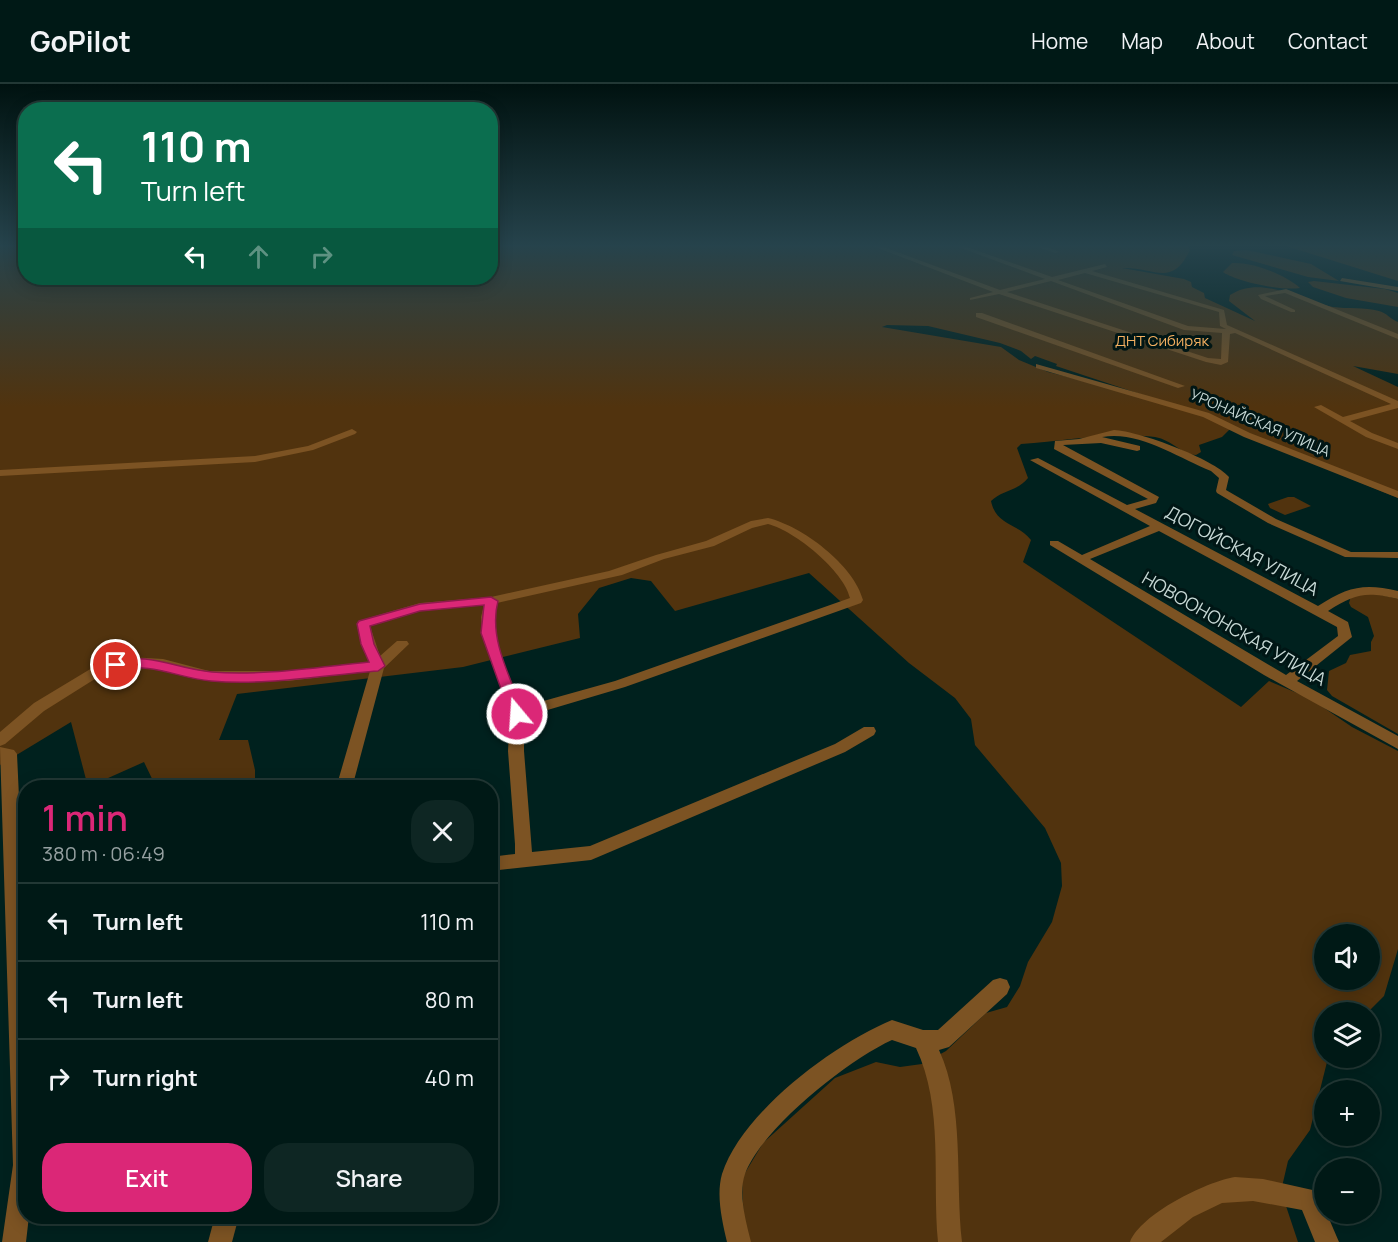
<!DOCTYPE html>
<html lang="en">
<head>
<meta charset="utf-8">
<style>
  :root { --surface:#001916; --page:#0e2623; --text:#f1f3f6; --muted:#95a0a1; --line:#223835; --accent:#db2777 }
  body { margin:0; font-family:Manrope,sans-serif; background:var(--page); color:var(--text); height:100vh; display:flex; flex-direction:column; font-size:22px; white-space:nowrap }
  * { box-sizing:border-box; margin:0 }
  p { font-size:20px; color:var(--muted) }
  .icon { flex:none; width:33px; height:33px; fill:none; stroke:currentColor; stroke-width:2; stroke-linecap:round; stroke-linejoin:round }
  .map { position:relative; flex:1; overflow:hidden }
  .drawer { position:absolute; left:18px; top:696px; width:480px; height:444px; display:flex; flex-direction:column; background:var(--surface); border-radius:24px; box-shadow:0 3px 15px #0003,0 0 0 2px var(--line) }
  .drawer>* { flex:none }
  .hud { position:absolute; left:18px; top:18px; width:480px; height:183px; border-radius:24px; box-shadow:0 3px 15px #0003,0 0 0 2px var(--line); background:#0b6e4f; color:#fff; overflow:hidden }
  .controls { position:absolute; left:1314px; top:840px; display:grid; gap:12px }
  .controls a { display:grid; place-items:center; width:66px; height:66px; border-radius:50%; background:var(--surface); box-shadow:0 3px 15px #0003,0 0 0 2px var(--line); font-size:30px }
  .pin { position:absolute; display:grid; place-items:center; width:51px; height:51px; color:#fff; margin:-26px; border:3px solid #fff; border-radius:50%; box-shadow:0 2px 6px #0007 }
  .me { position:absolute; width:66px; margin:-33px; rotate:342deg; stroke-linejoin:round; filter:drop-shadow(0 0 4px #0008) }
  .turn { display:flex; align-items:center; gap:21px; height:126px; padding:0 24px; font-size:27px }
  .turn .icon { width:78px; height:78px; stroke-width:2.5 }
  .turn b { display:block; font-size:42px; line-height:51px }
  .lanes { display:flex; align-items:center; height:57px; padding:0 24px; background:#0003; justify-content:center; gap:30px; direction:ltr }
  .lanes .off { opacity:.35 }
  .round { display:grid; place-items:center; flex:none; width:63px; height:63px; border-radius:24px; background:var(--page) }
  .summary { display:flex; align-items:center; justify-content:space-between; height:102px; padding:0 24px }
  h1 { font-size:36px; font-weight:600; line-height:45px; color:var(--accent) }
  .action { display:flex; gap:12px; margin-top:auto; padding:12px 24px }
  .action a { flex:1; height:69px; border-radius:24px; background:var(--accent); color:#fff; font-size:24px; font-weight:600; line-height:69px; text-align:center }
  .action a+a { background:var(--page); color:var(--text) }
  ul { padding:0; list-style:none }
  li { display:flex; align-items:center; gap:18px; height:78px; padding:0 24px; border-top:2px solid var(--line) }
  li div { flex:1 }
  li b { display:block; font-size:22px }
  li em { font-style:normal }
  header { display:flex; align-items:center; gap:36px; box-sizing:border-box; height:84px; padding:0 30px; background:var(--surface); border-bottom:2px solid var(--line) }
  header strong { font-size:28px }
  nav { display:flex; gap:33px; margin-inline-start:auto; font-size:21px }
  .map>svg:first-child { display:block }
  .green { fill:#51330e; fill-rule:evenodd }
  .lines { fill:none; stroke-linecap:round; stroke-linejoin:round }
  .minor { fill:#7c5323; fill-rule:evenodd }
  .route { fill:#db2777; stroke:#8e194d; stroke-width:1.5 }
  .labels { text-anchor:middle; stroke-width:6; stroke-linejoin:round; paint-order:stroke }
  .far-park-label { font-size:15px; fill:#f4b061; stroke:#001615 }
  .far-street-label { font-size:15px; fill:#c6d8d5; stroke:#001615 }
  .street-label { font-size:18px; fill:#c6d8d5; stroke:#001615 }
</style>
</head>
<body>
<header>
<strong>GoPilot</strong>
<nav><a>Home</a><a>Map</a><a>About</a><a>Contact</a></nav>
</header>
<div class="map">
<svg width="1398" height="1158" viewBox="0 0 1398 1158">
  <rect width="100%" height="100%" fill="#00211e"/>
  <!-- green -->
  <g class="green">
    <path d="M0 161H25L26 194H490L491 161H1188L1190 166C1172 204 1155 183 1122 184L1184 195 1191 198 1192 203 1204 209 1205 214 1255 237 1229 217 1230 211C1262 190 1300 217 1333 223 1348 225 1364 223 1379 227 1387 229 1390 235 1398 238V290L1353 282 1398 303V414L1230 345 1222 353 1199 361 1201 368 1196 371C1181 370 1172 356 1155 353 1112 348 1064 357 1021 360L1017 364 1028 394C1018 407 1002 406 991 417 996 442 1018 439 1031 456L1023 478 1241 623 1269 597 1311 615 1352 643 1398 667V865L1384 912 1368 928H1324V974H1328L1310 1046 1288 1077 1281 1107 1298 1158H750L744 1144 742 1094 763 1059 835 994 876 978 900 983 922 980 946 967 986 929 1007 923 1020 902 1028 878 1052 838 1062 802 1061 779 1045 744 975 661 971 635 955 614 909 579 809 489 675 527 651 497 631 494 599 504 578 530 580 554 463 583 237 610 219 656H248L255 686V703H156L144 678 88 703 71 638 0 681ZM887 241 928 242 1000 259 1021 267 1031 275 1035 272 1057 280 1056 282 1155 315 1048 288 1019 276 1001 263 882 243ZM1324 850H1370V896H1324Z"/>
    <polygon points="1283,161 1398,161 1398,197"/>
    <polygon points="1247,166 1311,180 1339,197 1308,193 1232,171 1234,167"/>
    <path d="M1232 179C1252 178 1285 190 1300 204 1282 207 1237 198 1223 188Z"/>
    <polygon points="1314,197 1385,205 1398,209 1398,223 1346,214 1313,203 1308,198"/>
    <polygon points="1288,413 1294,413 1311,422 1285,431 1270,424 1268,420"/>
    <polygon points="1373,509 1398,515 1398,650 1332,612 1327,606 1329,587 1346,579 1350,571 1371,567 1371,558 1374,552 1368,533 1351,523 1349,519 1351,512"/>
  </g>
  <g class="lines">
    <!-- minor -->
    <g class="minor">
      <path d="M870 161H878L1000 206 1045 195 953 161H961L1052 193 1105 180 1107 183 1092 187 1224 226 1227 241 1398 317V324L1350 337 1372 349 1398 359V365L1366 353 1314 323 1321 321 1343 333 1391 320 1235 249 1230 250 1228 278 1221 281 1206 278 999 210 970 216V214L993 208ZM1085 189 1219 228 1220 242 1226 245 1188 242 1058 196ZM1051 197 1184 246 1222 249 1221 275 1208 274 1007 208Z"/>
      <polygon points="1033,161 1042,161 1060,168 1055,169"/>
      <polygon points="1342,194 1398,203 1398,207 1340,197"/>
      <polygon points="1286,205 1398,250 1398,255 1285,209 1265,212 1295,226 1295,228 1291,228 1261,215 1258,211"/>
      <polygon points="976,229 982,229 1185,302 1178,304 976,233"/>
      <polygon points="1036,280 1209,329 1250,349 1398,407 1398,414 1244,353 1203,333 1036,284"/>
      <polygon points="352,345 357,348 355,350 313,366 255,378 0,392 0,386 255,372 308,362"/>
      <path d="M1114 346C1139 347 1214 375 1229 393L1226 406 1276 435 1351 468H1398V474L1345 473 1268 439 1217 409 1216 407 1219 394 1211 387C1179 374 1138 346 1102 353L1140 362V366L1137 367 1101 359 1063 361 1159 413 1156 419 1135 425 1318 522C1348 503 1363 499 1398 507V515C1365 507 1355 510 1328 527L1348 538 1352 553 1297 597 1398 652V665L1264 591 1050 461V457H1058L1082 471 1150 442 1030 376 1038 374 1127 421 1148 415 1054 365 1055 357 1079 355ZM1159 447 1337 543 1338 552 1286 591 1090 475Z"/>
      <path d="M768 434C802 442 854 481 863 516L861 519 625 603 524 633V667L532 768 590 762 835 660 864 643H874L876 647 874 651 845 668 591 776 490 787V773L515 770V760L508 667 510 630 482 549 481 533 484 521 421 527 370 542 380 572 397 557H407L409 560 384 584 352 704H336L370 587 288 597H209L163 585 130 583 106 588 44 627 5 660 0 662V648L34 619 97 581 130 573 163 575 209 587H288L370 578 361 560 357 540 358 537 420 519 491 513 609 487 656 471 706 457 751 437ZM768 440C795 447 844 487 850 514L615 597 522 623C510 591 488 554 497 519L622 491 664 475 714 462 752 444Z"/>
      <polygon points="0,663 14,666 17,670 26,865 26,1132 29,1132 26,1158 2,1158 13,1081"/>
      <path d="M1000 894 1007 896 1010 903 1007 910 949 963 939 966C965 1022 955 1097 962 1158H938C932 1095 944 1023 916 964L892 956C848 976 762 1044 745 1090 738 1110 746 1138 751 1158H727C722 1137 716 1111 722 1090 742 1028 834 960 892 936L923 946H938L993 896Z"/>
      <path d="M1235 1093 1263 1095 1317 1107 1324 1124V1130H1327L1339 1158H1315L1302 1126 1253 1117 1222 1119 1193 1133 1161 1158H1130C1141 1130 1205 1098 1235 1093Z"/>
      <polygon points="215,1132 239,1132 232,1158 208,1158"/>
    </g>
  </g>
  <!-- sky -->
  <linearGradient id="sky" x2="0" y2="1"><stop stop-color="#001210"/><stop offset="0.5" stop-color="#26434c"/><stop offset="1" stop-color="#26434c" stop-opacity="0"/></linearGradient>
  <rect width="1398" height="323" fill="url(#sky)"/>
  <!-- route -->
  <path class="route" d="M491 513 498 517C488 555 511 594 524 630L517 635 510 630 481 549 484 521 420 527 370 542 374 560 385 582 378 587C324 591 266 602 211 597 177 594 153 578 116 586L109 581 111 578C150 567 175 585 212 588 263 592 318 583 369 578L361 560 357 540 359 537 420 520Z"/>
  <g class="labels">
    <!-- far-park labels -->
    <g class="far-park-label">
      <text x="1162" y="262">ДНТ Сибиряк</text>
    </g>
    <!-- far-street labels -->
    <g class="far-street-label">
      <text transform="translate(1260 339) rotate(23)" y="5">УРОНАЙСКАЯ УЛИЦА</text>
    </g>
    <!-- street labels -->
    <g class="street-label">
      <text transform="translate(1242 467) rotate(28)" y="6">ДОГОЙСКАЯ УЛИЦА</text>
      <text transform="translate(1234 545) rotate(30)" y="6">НОВООНОНСКАЯ УЛИЦА</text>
    </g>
  </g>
</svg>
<div class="controls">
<a><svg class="icon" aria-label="sound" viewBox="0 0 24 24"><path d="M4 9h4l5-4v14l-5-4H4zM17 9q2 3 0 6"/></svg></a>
<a><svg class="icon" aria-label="layers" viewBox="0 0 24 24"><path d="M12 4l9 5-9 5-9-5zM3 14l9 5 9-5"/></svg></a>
<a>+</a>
<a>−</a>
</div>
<div class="pin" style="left:116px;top:581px;background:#d93025"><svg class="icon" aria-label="arrive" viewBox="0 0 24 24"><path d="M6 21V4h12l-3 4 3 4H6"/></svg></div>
<svg class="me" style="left:517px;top:630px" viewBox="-20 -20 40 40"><circle r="17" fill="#db2777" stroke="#fff" stroke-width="3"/><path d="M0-11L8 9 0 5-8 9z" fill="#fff"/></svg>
<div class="hud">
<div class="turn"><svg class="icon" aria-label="left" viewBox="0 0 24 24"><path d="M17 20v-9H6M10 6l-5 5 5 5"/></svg><div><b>110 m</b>Turn left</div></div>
<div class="lanes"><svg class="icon" aria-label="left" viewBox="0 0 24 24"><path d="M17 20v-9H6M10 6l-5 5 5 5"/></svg><svg class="icon off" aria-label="ahead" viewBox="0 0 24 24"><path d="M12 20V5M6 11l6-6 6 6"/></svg><svg class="icon off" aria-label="right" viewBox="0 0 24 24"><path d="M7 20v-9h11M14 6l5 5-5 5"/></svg></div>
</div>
<section class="drawer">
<div class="summary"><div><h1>1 min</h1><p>380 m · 06:49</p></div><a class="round"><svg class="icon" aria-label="close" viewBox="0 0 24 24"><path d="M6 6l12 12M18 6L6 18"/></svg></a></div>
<ul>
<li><svg class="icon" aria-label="left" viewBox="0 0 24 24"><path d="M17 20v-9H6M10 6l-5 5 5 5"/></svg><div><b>Turn left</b></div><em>110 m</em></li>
<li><svg class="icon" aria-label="left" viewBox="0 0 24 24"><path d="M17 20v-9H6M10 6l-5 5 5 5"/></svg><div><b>Turn left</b></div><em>80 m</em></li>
<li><svg class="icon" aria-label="right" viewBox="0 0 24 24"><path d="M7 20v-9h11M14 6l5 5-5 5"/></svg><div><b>Turn right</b></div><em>40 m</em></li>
</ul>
<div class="action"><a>Exit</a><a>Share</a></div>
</section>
</div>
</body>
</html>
